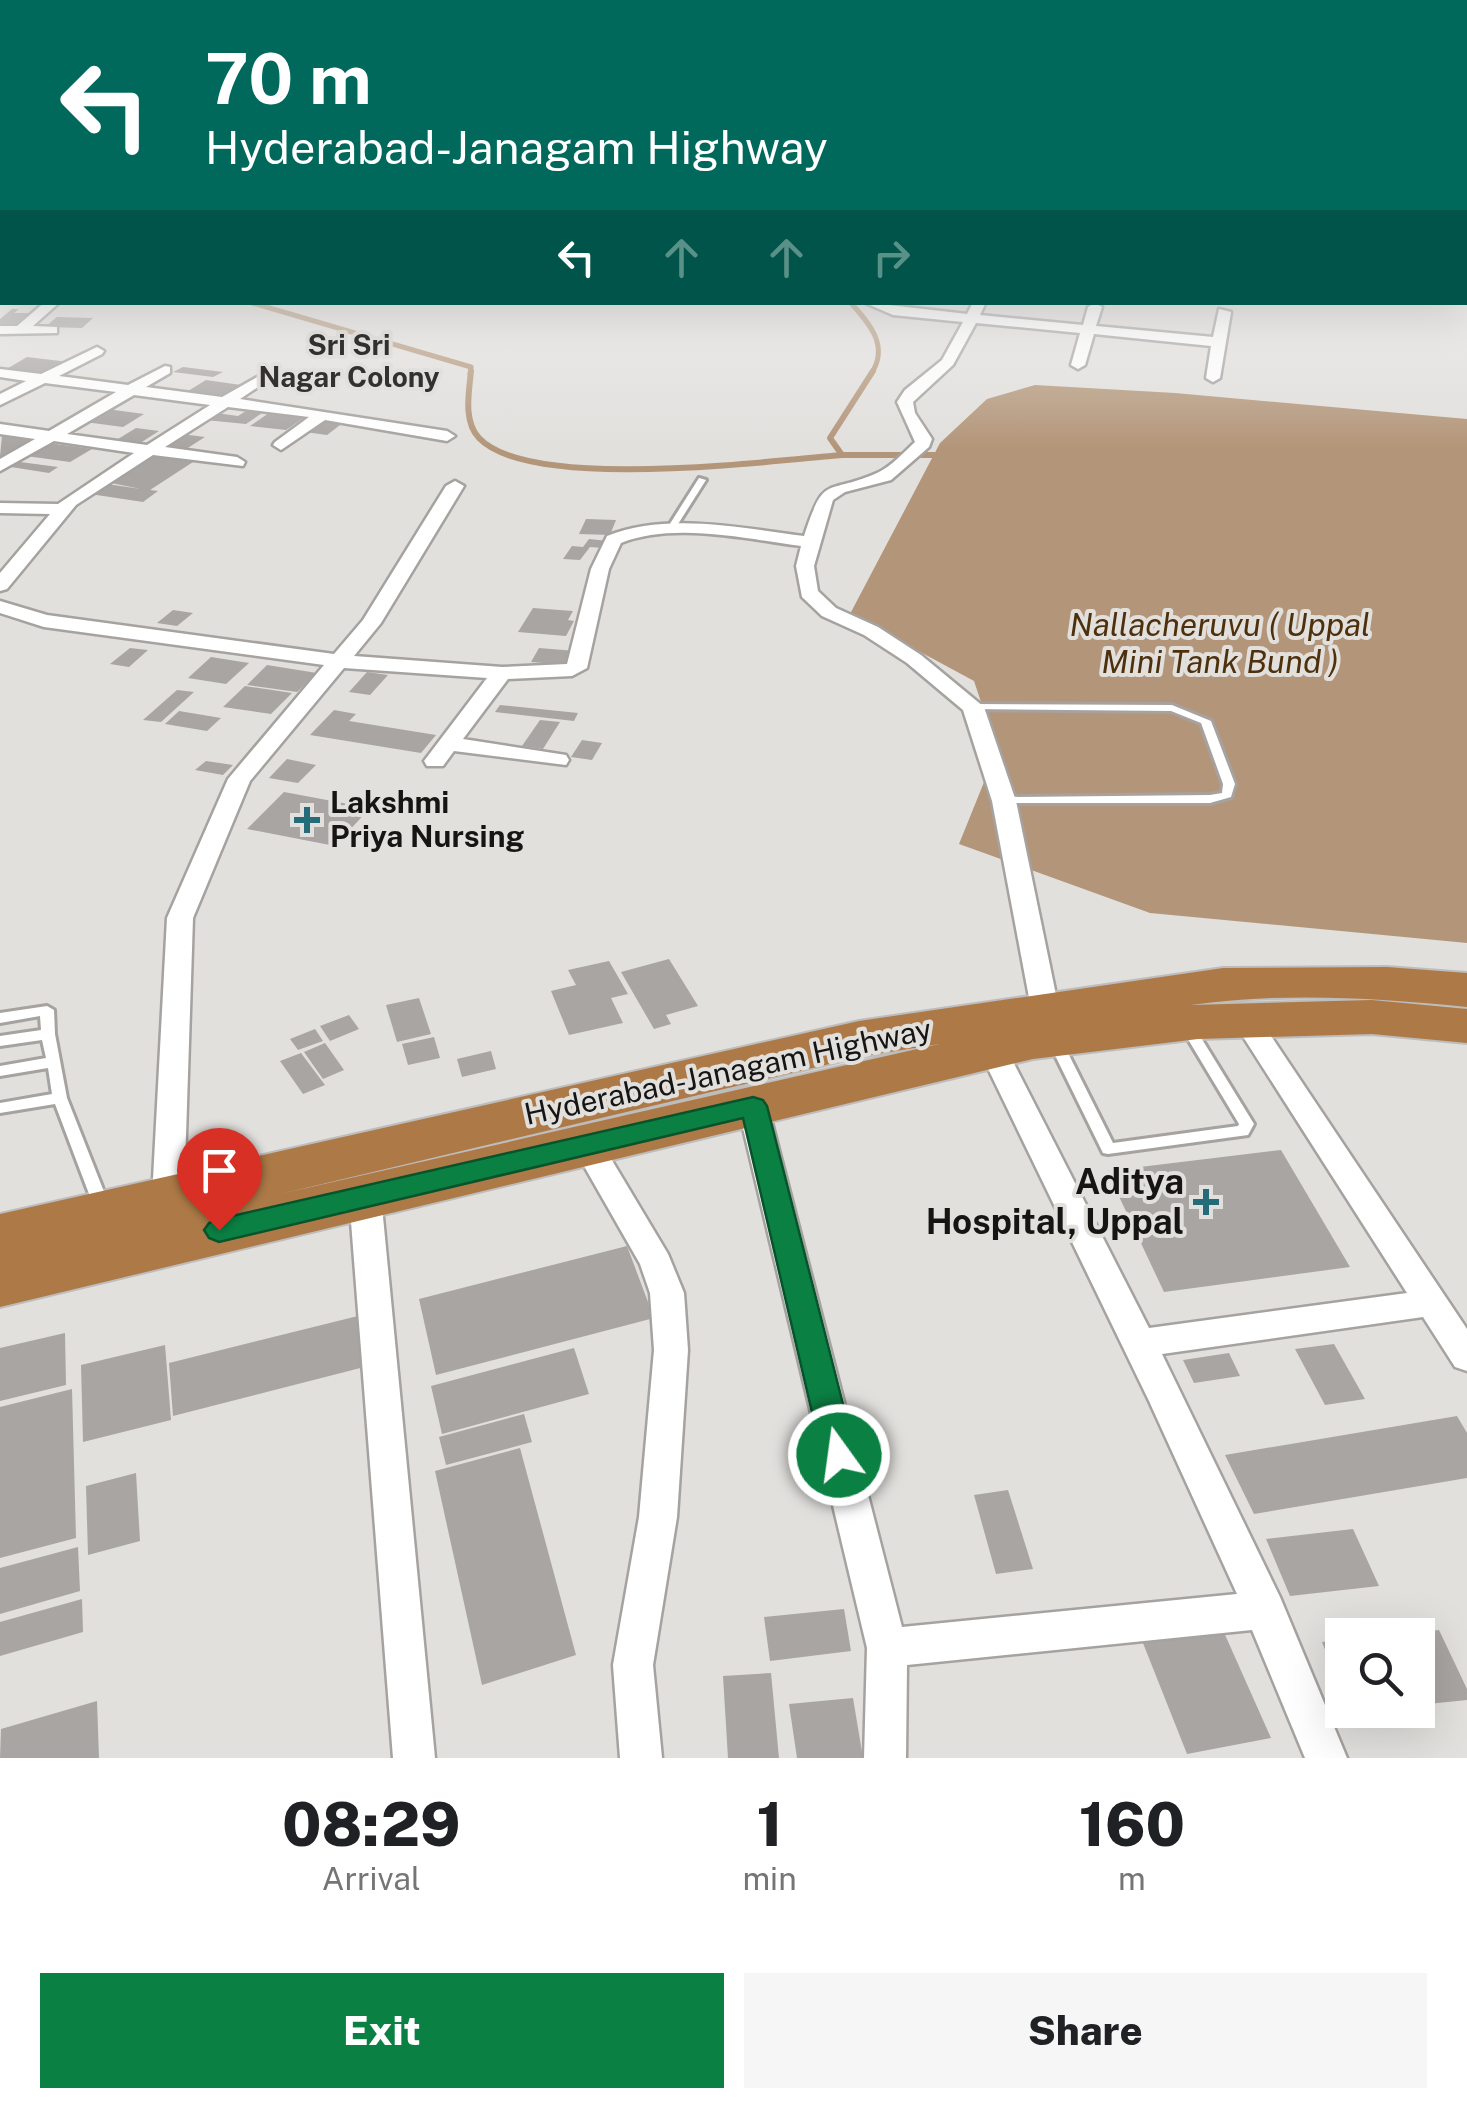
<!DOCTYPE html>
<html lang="en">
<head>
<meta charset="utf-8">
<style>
  :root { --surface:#fff; --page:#f6f6f6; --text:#202124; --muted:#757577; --accent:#0b8043 }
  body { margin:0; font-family:"Public Sans",sans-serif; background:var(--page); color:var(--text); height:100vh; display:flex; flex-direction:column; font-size:38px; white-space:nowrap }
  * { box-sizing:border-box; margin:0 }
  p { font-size:32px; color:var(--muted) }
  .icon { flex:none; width:55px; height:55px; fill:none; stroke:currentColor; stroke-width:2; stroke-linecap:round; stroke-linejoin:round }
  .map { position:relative; height:1758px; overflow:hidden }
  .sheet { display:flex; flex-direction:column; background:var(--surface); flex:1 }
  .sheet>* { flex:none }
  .banner { position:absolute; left:0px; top:0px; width:1468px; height:305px; box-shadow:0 10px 40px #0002; background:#00695c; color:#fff; overflow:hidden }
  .controls { position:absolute; left:1325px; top:1618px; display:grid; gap:20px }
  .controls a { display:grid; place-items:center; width:110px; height:110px; border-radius:0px; background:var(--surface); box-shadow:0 10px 40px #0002; font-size:50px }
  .pin { position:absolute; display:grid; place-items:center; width:85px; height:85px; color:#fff; margin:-102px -42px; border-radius:50% 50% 50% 0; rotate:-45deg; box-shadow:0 0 10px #0007 }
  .pin .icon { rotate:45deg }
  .me { position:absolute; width:110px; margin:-55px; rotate:346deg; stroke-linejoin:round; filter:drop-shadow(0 0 8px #0008) }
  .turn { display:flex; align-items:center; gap:35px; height:210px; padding:0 40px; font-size:45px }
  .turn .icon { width:130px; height:130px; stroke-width:2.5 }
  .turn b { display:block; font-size:70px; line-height:85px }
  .lanes { display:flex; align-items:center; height:95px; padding:0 40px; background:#0003; justify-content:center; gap:50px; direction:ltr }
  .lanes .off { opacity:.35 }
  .eta { display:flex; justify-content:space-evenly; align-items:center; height:170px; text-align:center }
  .eta b { font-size:60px; font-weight:800; line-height:70px }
  .button { display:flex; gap:20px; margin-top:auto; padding:20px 40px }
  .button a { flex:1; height:115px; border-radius:0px; background:var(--accent); color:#fff; font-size:40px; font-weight:800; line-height:115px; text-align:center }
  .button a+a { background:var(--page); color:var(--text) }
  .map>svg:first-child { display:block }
  .water { fill:#b3967a }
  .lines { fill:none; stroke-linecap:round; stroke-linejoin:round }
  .stream-far1 { stroke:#b3967a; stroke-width:5 }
  .stream { stroke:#b3967a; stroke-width:6 }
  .building { fill:#a8a5a3 }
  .lane-casing { stroke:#a5a2a0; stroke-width:6 }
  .street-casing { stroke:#a5a2a0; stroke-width:5 }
  .highway-casing { stroke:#bebdbd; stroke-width:4 }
  .lane { fill:#fff; fill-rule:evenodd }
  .street { fill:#fff; fill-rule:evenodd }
  .highway { fill:#ad7a47; fill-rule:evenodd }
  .route { fill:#0b8043; stroke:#07532c; stroke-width:2.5 }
  .poi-dot { fill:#266b7a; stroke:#e2e0dd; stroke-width:4 }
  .labels { text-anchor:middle; stroke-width:8; stroke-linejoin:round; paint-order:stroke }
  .far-neighbourhood-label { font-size:28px; font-weight:bold; fill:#33312f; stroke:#e2e0dd }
  .poi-label { font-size:30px; font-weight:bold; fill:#161514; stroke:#e2e0dd; text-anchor:start }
  .street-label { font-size:30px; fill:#161514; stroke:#e2e0dd }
  .water-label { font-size:32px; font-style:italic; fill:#4f300d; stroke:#e2e0dd }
  .near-poi-label { font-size:35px; font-weight:bold; fill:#161514; stroke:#e2e0dd; text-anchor:end }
</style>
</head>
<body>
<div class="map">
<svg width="1467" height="1758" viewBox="0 0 1467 1758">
  <rect width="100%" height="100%" fill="#e2e0dd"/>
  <!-- water -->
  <polygon class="water" points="1035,385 1175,393 1467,419 1467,943 1150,913 959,844 997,750 974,681 850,614 940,443 987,399"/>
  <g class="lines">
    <!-- stream-far1 -->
    <g class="stream-far1">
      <polyline points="249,302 471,367 470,374"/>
      <path d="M850 302C869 323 890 346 871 374"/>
    </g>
    <!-- stream -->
    <g class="stream">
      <path d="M471 371C469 392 463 421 479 438 530 492 768 461 842 455"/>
      <polyline points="873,371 830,438 842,455 934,455"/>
    </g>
  </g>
  <!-- building -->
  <g class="building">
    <polygon points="12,309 19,309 14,313 38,313 19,327 0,327 0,319"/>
    <polygon points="57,317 93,318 82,328 45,327"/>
    <polygon points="27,357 69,362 47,374 5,370"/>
    <polygon points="183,367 223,372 213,377 173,372"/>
    <polygon points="206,380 241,385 226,395 188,391"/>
    <polygon points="107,409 144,414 123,427 85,422"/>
    <polygon points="249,409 265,411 246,424 205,420 216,413 238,416"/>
    <polygon points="269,413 305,417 286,430 250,426"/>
    <polygon points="324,419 344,422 327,435 305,432"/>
    <polygon points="136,428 159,431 137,445 113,442"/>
    <polygon points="181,434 205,437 183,451 159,448"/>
    <polygon points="2,436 37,441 8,457 0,456"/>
    <polygon points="49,443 92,449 70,462 26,456"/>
    <polygon points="154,456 193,462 150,490 158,491 143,502 90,494 107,484 141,489 111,483"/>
    <polygon points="20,462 58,467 49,473 11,467"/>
    <polygon points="586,519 616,520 610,535 579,534"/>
    <polygon points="589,539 608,541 603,548 590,547 580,560 563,559 572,546 583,547"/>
    <polygon points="533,608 573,611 568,620 574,621 566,636 518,632"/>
    <polygon points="173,610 193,613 177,626 157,623"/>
    <polygon points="130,648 148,650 129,667 110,664"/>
    <polygon points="539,648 576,651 569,665 531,662"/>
    <polygon points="211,657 249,663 226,684 188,678"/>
    <polygon points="267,665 317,673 297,692 247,685"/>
    <polygon points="367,672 388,675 370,695 349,692"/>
    <polygon points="245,686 292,693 271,714 223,707"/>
    <polygon points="177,690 194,692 161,722 143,720"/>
    <polygon points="500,705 578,713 574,721 495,712"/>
    <polygon points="334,710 356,714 349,721 436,735 421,753 310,735"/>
    <polygon points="179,711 221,718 207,731 165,724"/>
    <polygon points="540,720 560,722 543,749 522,746"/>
    <polygon points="582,740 602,743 592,760 571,757"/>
    <polygon points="287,759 316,765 298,783 269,778"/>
    <polygon points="206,761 233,765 223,775 195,770"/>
    <polygon points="284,792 370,808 335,846 247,829"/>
    <polygon points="669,959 698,1006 666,1015 671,1024 654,1029 621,972"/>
    <polygon points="609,961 628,994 611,998 623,1023 569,1035 551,991 576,985 568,970"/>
    <polygon points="419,998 431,1034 397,1042 386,1005"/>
    <polygon points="349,1015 359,1029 330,1041 320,1026"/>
    <polygon points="315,1029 323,1041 298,1050 290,1039"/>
    <polygon points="434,1037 440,1058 408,1065 402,1044"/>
    <polygon points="325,1043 344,1070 323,1079 304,1052"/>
    <polygon points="491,1051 496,1069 462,1077 457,1059"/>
    <polygon points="301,1053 325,1085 303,1094 280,1061"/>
    <polygon points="1281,1150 1350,1267 1164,1292 1107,1171"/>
    <polygon points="627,1246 654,1318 436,1375 419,1299"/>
    <polygon points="366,1314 376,1364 173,1416 169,1363"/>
    <polygon points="65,1333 66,1385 0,1401 0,1348"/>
    <polygon points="1334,1344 1365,1399 1325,1405 1295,1349"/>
    <polygon points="165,1345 171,1420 83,1442 81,1365"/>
    <polygon points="574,1348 589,1394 442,1434 431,1386"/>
    <polygon points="1229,1353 1240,1376 1194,1383 1183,1360"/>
    <polygon points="72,1389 76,1538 0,1558 0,1407"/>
    <polygon points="524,1414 532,1442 446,1465 439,1437"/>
    <polygon points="1457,1416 1467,1433 1467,1478 1254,1514 1225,1455"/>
    <polygon points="520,1448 576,1655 482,1685 435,1471"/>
    <polygon points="136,1473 140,1541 88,1555 86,1486"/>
    <polygon points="1008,1490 1033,1569 996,1574 974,1495"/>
    <polygon points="1353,1529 1379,1586 1290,1596 1266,1539"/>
    <polygon points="78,1547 80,1591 0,1614 0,1568"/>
    <polygon points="82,1599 83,1632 0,1656 0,1622"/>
    <polygon points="844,1609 851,1651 770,1661 764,1617"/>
    <polygon points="1218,1619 1271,1738 1187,1754 1139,1633"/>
    <polygon points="1439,1630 1467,1689 1467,1700 1418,1705 1418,1632"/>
    <polygon points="1342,1640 1342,1693 1322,1642"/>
    <polygon points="771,1673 779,1758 728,1758 723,1676"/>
    <polygon points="853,1698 863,1758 797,1758 789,1704"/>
    <polygon points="97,1701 99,1758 0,1758 1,1729"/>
  </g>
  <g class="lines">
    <defs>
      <g id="lane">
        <polygon points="699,478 706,480 673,532 667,532 666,530"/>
        <polygon points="973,704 1172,705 1211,721 1235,784 1231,797 1210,803 1000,803 998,801 1000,799 1004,797 1210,795 1222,793 1223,784 1201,723 1171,711 969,709 968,707"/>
        <polygon points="47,1006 54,1010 55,1034 67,1098 110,1207 108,1211 102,1213 96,1211 94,1207 55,1104 0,1113 0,1103 52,1094 48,1068 0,1076 0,1066 46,1058 42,1040 0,1046 0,1036 41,1030 40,1016 0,1023 0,1013"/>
        <polygon points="1187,1021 1192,1023 1254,1124 1248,1135 1108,1154 1103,1153 1048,1041 1050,1038 1060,1038 1062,1041 1113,1143 1238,1126 1239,1124 1180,1026 1182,1023"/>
      </g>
      <g id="street">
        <polygon points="2,221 2,230 0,231 0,222"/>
        <polygon points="45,302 60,302 33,326 57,327 57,333 0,334 0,326 17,326"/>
        <path d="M863 302 967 314 973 302H986L980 315 1083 325 1088 307 1095 303 1102 307 1096 326 1213 337 1219 309 1231 312 1220 378 1213 382 1206 378 1211 346 1094 334 1085 365 1078 369 1071 365 1080 333 976 323 953 365 913 402 915 413 932 439 929 447 891 480 845 492 833 500 814 566 818 591 836 608 878 627 921 655 984 707 1016 801 1062 1024 1058 1030H1038L1034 1024 992 801 963 710 907 663 864 635 822 616 802 597 796 566 801 546C746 539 674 522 621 543L609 569 587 668 572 676 508 679 463 739 566 755 569 760 566 765 454 751 443 766H427L424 761 487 678 344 668 250 781 193 918 184 1198 179 1206 168 1210 157 1206 152 1198 167 918 228 779 324 665 44 627 0 613V601L47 615 334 654 363 620 446 486 455 481 464 486 381 623 354 656 502 667 567 664 591 569 607 536C667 512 741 528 804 536 825 472 825 496 877 473 891 467 904 452 915 442L897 402 905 390 942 360 963 322 893 315Z"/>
        <path d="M97 347 104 351 102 354 59 376 128 385 165 366 170 367V373L146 387 222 397 259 376 264 377V383L240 399 447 431 455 436 447 441 325 420 281 450 273 445 275 442 309 417 228 407 165 447 237 457 245 462 243 466 153 455 76 505 7 589 0 591V573L50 514 0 513V503L58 504 134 453 54 441 0 471V459L35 439 0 434V424L49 431 116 392 45 383 0 405V394L26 381 0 377V369L41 374ZM134 395 210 405 147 445 67 434Z"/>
        <polygon points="1247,1012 1257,1015 1467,1329 1467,1371 1455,1367 1423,1317 1162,1354 1280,1597 1347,1758 1305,1758 1252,1630 907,1665 906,1758 864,1758 867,1648 738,1107 743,1100 753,1097 763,1100 768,1107 902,1627 1237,1594 1149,1401 979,1050 983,1043 1003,1043 1007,1050 1149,1328 1407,1293 1233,1021 1237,1015"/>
        <polygon points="587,1134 598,1137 668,1254 684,1293 688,1350 677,1517 653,1665 662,1758 620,1758 613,1665 639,1517 654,1350 650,1293 640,1264 572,1145 576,1137"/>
        <polygon points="365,1184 376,1188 381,1196 435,1758 393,1758 349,1196 354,1188"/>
      </g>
      <path id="highway" d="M1387 967 1467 973V1007C1377 998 1281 992 1191 1005L1372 1000 1467 1009V1043L1372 1034 1198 1039 1033 1059 0 1307V1214L859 1021 1223 968ZM939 1044 280 1194 859 1057Z"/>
    </defs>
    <!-- lane casing -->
    <use href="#lane" class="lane-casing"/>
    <!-- street casing -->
    <use href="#street" class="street-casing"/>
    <!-- highway casing -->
    <use href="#highway" class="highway-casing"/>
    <!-- lane -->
    <use href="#lane" class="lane"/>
    <!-- street -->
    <use href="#street" class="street"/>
    <!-- highway -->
    <use href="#highway" class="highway"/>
  </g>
  <!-- sky -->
  <linearGradient id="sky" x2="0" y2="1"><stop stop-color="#93a8bc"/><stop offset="0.45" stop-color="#f2f1f0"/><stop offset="1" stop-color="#f2f1f0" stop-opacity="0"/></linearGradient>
  <rect width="1467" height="448" fill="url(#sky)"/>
  <!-- route -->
  <polygon class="route" points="753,1097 763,1100 767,1106 856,1455 851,1465 839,1469 827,1465 822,1455 743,1118 219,1242 209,1238 204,1230 209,1223 219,1219"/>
  <!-- markers -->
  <g class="poi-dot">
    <path d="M302 805h10v10h10v10h-10v10h-10v-10h-10v-10h10z"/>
    <path d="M1201 1187h10v10h10v10h-10v10h-10v-10h-10v-10h10z"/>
  </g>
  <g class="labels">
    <!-- far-neighbourhood labels -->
    <g class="far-neighbourhood-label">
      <text x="349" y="355">Sri Sri<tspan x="349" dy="32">Nagar Colony</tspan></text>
    </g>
    <!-- poi labels -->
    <g class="poi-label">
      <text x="330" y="813">Lakshmi<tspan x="330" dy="34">Priya Nursing</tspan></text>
    </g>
    <!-- street labels -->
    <g class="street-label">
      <text transform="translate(728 1072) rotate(-12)" y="10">Hyderabad-Janagam Highway</text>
    </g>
    <!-- water labels -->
    <g class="water-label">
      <text x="1220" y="636">Nallacheruvu ( Uppal<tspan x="1220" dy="37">Mini Tank Bund )</tspan></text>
    </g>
    <!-- near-poi labels -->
    <g class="near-poi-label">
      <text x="1184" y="1194">Aditya<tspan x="1184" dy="40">Hospital, Uppal</tspan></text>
    </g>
  </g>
</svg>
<div class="controls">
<a><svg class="icon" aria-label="search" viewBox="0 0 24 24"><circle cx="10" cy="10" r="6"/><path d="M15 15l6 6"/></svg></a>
</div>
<div class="pin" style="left:219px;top:1230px;background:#d93025"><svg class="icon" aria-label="arrive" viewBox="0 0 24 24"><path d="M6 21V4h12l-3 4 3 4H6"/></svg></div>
<svg class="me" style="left:839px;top:1455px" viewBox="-20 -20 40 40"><circle r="17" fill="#0b8043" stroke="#fff" stroke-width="3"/><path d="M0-11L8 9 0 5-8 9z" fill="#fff"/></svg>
<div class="banner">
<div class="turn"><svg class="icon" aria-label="left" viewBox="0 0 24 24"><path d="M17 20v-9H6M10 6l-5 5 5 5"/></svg><div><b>70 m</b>Hyderabad-Janagam Highway</div></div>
<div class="lanes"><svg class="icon" aria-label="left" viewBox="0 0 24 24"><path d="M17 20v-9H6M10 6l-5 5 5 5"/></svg><svg class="icon off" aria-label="ahead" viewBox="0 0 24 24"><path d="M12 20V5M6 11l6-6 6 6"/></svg><svg class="icon off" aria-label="ahead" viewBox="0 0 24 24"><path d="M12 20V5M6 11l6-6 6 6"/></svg><svg class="icon off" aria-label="right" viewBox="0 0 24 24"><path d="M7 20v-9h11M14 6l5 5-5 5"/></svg></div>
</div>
</div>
<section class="sheet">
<div class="eta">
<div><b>08:29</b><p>Arrival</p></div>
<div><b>1</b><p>min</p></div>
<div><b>160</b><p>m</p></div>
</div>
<div class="button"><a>Exit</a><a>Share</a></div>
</section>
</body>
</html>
